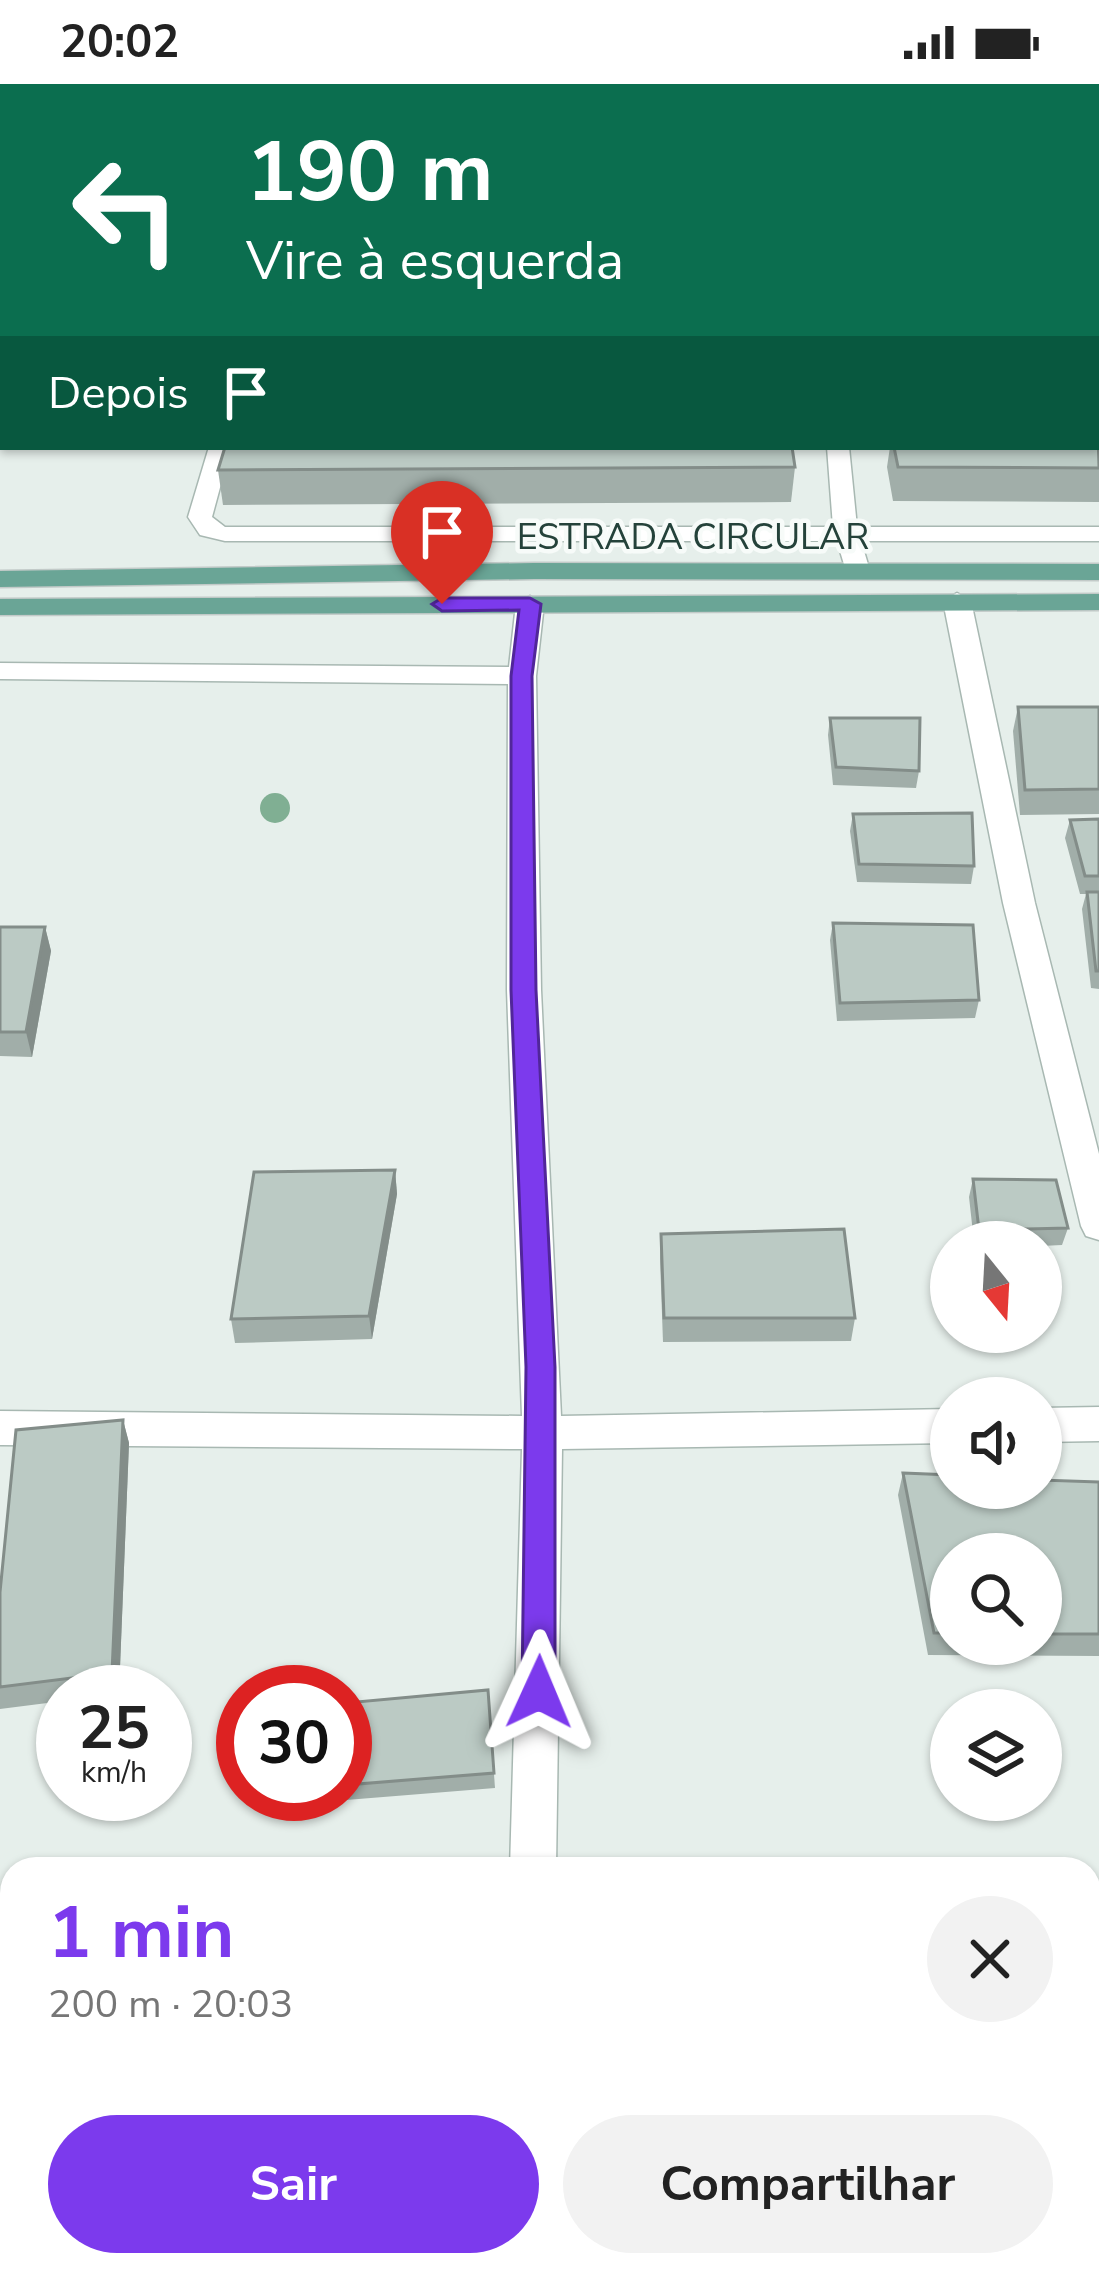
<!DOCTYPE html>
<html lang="pt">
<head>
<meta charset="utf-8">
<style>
  :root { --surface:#fff; --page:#f2f2f2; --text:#222; --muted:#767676; --accent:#7c3aed }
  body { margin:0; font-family:"Nunito Sans",sans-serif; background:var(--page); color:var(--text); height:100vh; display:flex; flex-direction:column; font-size:45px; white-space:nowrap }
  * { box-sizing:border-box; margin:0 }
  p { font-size:39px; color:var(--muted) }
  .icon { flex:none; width:66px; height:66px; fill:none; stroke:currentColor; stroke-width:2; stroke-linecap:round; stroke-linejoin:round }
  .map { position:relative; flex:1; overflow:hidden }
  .drawer { position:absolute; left:0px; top:1773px; width:1101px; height:420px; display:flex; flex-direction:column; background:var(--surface); border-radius:36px 36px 0 0; box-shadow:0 3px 9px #0004 }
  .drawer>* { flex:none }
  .hud { position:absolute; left:0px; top:0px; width:1101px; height:366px; box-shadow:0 3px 9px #0004; background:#0b6e4f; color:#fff; overflow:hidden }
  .needle { width:78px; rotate:162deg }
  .controls { position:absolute; left:930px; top:1137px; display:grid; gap:24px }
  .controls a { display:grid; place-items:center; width:132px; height:132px; border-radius:50%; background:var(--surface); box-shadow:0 3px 9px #0004; font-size:60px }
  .speed { position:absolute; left:36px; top:1581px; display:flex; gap:24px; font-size:60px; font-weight:700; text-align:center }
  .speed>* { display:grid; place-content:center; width:156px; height:156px; border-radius:50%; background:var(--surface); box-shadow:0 3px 9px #0004; line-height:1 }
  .speed small { font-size:30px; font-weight:400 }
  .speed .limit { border:18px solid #d22; background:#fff; color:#111 }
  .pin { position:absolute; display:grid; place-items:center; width:102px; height:102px; color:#fff; margin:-123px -51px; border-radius:50% 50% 50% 0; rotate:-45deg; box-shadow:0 0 12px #0007 }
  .pin .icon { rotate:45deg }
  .me { position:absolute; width:132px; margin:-66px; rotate:1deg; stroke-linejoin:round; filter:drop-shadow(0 0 9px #0008) }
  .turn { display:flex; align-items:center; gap:42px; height:252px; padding:0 48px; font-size:54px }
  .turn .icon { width:156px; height:156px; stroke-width:2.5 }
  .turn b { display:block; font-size:84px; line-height:102px }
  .then { display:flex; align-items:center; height:114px; padding:0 48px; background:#0003; gap:24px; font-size:45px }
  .round { display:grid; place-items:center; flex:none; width:126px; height:126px; border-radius:63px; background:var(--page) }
  .overview { display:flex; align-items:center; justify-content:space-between; height:204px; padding:0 48px }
  h1 { font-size:72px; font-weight:700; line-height:90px; color:var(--accent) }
  .button { display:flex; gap:24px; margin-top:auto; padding:24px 48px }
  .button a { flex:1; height:138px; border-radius:72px; background:var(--accent); color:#fff; font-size:48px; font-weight:700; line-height:138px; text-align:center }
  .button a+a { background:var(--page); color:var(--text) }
  .status { display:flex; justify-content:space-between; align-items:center; height:84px; padding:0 60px; background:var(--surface); direction:ltr }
  .status svg { height:33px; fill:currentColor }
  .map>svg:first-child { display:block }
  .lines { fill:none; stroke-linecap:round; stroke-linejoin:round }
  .service-casing { stroke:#a8b8b2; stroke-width:3 }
  .minor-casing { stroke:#a8b8b2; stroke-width:3 }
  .primary-casing { stroke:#c2cac8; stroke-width:3 }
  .service { fill:#fff; fill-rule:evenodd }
  .minor { fill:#fff; fill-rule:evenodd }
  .primary { fill:#6aa596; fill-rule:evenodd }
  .tree { fill:#80af93 }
  .wall { fill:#a1aea9; fill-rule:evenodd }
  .shaded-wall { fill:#838d89 }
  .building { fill:#bbcac4; stroke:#838d89; stroke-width:3 }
  .route { fill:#7c3aed; stroke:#51269a; stroke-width:3 }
  .labels { text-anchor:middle; stroke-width:9; stroke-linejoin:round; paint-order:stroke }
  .far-street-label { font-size:36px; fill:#24423a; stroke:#f7fbf9 }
</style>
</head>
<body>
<div class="status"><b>20:02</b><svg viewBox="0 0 49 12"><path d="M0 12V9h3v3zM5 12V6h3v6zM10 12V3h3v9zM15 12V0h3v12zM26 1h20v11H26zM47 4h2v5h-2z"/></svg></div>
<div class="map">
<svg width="1099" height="2193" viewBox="0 0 1099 2193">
  <rect width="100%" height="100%" fill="#e6efeb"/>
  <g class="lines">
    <defs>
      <g id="service">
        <rect x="1098" y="229" width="1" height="12"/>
        <rect x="1098" y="330" width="1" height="14"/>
        <polygon points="209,363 231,363 212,433 225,443 833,443 827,363 849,363 857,443 1099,443 1099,457 861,457 870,487 858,494 846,487 837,457 225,457 200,451 188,433"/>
      </g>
      <g id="minor">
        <polygon points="957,509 971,517 1035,819 1099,1070 1099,1156 1086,1152 1081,1142 1003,819 943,517"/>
        <polygon points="530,512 544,520 536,592 541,906 561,1332 951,1325 951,1359 562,1365 556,1785 510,1785 522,1365 0,1361 0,1327 522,1332 507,906 508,600 0,595 0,579 509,583 516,520"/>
        <polygon points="1099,1323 1099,1357 1041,1358 1041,1324"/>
        <rect x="491" y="2181" width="52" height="12"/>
      </g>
      <g id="primary">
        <polygon points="534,479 1099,480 1099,496 534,495 0,503 0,487"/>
        <polygon points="1099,510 1099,526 0,531 0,515"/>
      </g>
    </defs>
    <!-- service casing -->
    <use href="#service" class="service-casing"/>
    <!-- minor casing -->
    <use href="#minor" class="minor-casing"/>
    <!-- primary casing -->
    <use href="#primary" class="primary-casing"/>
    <!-- service -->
    <use href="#service" class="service"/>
    <!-- minor -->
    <use href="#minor" class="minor"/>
    <!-- primary -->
    <use href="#primary" class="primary"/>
  </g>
  <!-- trees -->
  <circle class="tree" cx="275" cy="724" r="15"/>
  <!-- wall -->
  <g class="wall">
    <polygon points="1099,350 1099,418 893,417 887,383 890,363 1098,363"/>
    <polygon points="795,383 791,418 223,421 218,386"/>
    <polygon points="1018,623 1099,623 1099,730 1020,731 1013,647"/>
    <polygon points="830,634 919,687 916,704 833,701 828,651"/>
    <polygon points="853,730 974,782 971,800 857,798 850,747"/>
    <polygon points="1099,735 1099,905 1091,904 1082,825 1086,810 1080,810 1065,754 1070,736"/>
    <polygon points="833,839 979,916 975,934 837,937 830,856"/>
    <polygon points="0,843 45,843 51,867 32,973 0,972"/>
    <polygon points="395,1086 397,1110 372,1255 235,1259 231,1235"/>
    <polygon points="973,1095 1068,1144 1062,1161 1041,1162 1041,1158 974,1158 969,1113"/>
    <polygon points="661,1150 855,1234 851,1257 663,1258 660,1174"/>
    <polygon points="123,1336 129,1359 119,1608 63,1608 63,1617 0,1625 0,1508"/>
    <path d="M903 1389 1099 1398V1572L928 1571 898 1411ZM951 1470H1041V1560H951Z"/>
    <polygon points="488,1606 495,1704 346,1716 345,1619"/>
  </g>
  <!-- shaded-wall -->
  <g class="shaded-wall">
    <polygon points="3,181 3,211 0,212 0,182"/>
    <polygon points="45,843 51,867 32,973 26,948"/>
    <polygon points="395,1086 397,1110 372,1255 369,1232"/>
    <polygon points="123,1336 129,1359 119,1608 112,1589"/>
  </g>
  <!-- building -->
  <g class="building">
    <polygon points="3,151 3,181 0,182 0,152"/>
    <polygon points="1098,350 1099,384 898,383 894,363 1098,363"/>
    <polygon points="225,363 792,363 795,383 218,386"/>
    <polygon points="1018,623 1099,623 1099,705 1025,706"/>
    <polygon points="830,634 920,634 919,687 836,683"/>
    <polygon points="972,729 974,782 859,780 853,730"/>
    <polygon points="1099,735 1099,792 1085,792 1070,736"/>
    <polygon points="1087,808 1099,808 1099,887 1096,887"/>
    <polygon points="833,839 973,841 979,916 840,919"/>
    <polygon points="0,843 45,843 26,948 0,948"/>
    <polygon points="395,1086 369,1232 231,1235 254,1088"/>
    <polygon points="973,1095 1056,1096 1068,1144 979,1146"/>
    <polygon points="844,1145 855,1234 664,1234 661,1150"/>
    <polygon points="123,1336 112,1589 0,1603 0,1508 16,1346"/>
    <polygon points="903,1389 951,1391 951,1404 1041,1404 1041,1396 1099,1398 1099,1550 1041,1550 1041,1470 951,1470 951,1549 934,1549"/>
    <polygon points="488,1606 494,1689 345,1701 345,1619"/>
  </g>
  <!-- route -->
  <polygon class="route" points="530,514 541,520 532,592 536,906 555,1283 555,1608 551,1619 539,1624 527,1619 522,1608 526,1283 511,906 511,592 519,526 442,527 432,520 442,514"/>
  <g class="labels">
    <!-- far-street labels -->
    <g class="far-street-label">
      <text x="693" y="465">ESTRADA CIRCULAR</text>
    </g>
  </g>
</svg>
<div class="controls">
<a><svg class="needle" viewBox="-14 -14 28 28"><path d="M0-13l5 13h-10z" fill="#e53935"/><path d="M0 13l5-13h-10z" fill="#767676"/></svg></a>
<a><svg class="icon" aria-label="sound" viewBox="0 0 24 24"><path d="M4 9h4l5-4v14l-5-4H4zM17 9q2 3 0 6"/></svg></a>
<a><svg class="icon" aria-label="search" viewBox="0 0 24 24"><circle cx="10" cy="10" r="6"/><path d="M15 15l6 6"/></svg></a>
<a><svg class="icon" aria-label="layers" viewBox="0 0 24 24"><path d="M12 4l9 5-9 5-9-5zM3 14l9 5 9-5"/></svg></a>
</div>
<div class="speed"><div>25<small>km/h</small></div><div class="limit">30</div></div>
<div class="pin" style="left:442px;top:520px;background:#d93025"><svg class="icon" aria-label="arrive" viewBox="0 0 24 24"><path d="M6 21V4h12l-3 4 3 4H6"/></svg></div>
<svg class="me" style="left:539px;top:1608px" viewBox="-20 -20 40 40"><path d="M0-17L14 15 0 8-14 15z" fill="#7c3aed" stroke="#fff" stroke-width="4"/></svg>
<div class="hud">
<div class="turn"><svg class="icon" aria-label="left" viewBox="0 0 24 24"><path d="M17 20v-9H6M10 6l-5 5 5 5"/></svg><div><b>190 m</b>Vire à esquerda</div></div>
<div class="then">Depois<svg class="icon" aria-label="arrive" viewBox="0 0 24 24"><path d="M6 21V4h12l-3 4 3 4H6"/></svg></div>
</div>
<section class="drawer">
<div class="overview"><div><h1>1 min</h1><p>200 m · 20:03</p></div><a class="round"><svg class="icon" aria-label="close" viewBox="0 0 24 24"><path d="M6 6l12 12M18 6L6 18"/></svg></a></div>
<div class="button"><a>Sair</a><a>Compartilhar</a></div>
</section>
</div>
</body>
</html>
